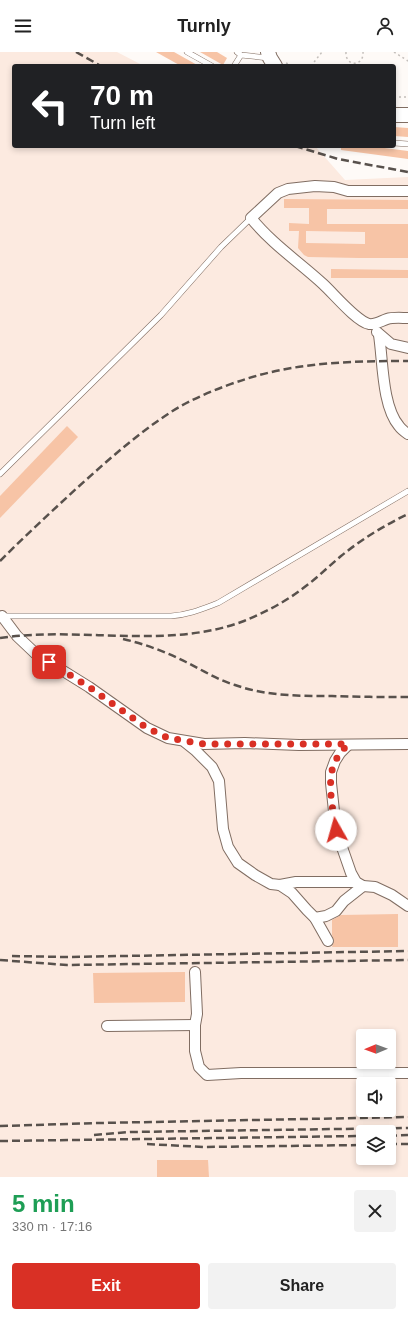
<!DOCTYPE html>
<html lang="en">
<head>
<meta charset="utf-8">
<style>
  :root { --surface:#fff; --page:#f2f2f2; --text:#222; --muted:#767676; --accent:#d93025 }
  body { margin:0; font-family:Arial,sans-serif; background:var(--page); color:var(--text); height:100vh; display:flex; flex-direction:column; font-size:15px; white-space:nowrap }
  * { box-sizing:border-box; margin:0 }
  p { font-size:13px; color:var(--muted) }
  .icon { flex:none; width:22px; height:22px; fill:none; stroke:currentColor; stroke-width:2; stroke-linecap:round; stroke-linejoin:round }
  .map { position:relative; height:1125px; overflow:hidden }
  .panel { display:flex; flex-direction:column; background:var(--surface); flex:1 }
  .panel>* { flex:none }
  .guide { position:absolute; left:12px; top:12px; width:384px; height:84px; border-radius:4px; box-shadow:0 2px 6px #0003; background:#202124; color:#fff; overflow:hidden }
  .needle { width:26px; rotate:269deg }
  .fabs { position:absolute; left:356px; top:977px; display:grid; gap:8px }
  .fabs a { display:grid; place-items:center; width:40px; height:40px; border-radius:4px; background:var(--surface); box-shadow:0 2px 6px #0003; font-size:20px }
  .pin { position:absolute; display:grid; place-items:center; width:34px; height:34px; color:#fff; margin:-17px; border-radius:8px; box-shadow:0 2px 6px #0006 }
  .me { position:absolute; width:44px; margin:-22px; rotate:353deg; stroke-linejoin:round; filter:drop-shadow(0 0 3px #0008) }
  .turn { display:flex; align-items:center; gap:14px; height:84px; padding:0 12px; font-size:18px }
  .turn .icon { width:52px; height:52px; stroke-width:2.5 }
  .turn b { display:block; font-size:28px; line-height:34px }
  .round { display:grid; place-items:center; flex:none; width:42px; height:42px; border-radius:4px; background:var(--page) }
  .overview { display:flex; align-items:center; justify-content:space-between; height:68px; padding:0 12px }
  h1 { font-size:24px; font-weight:700; line-height:30px; color:#1e9e55 }
  .cta { display:flex; gap:8px; margin-top:auto; padding:8px 12px }
  .cta a { flex:1; height:46px; border-radius:4px; background:var(--accent); color:#fff; font-size:16px; font-weight:700; line-height:46px; text-align:center }
  .cta a+a { background:var(--page); color:var(--text) }
  header { display:flex; justify-content:space-between; align-items:center; height:52px; padding:0 12px; background:var(--surface); font-size:18px; font-weight:700 }
  .map>svg:first-child { display:block }
  .built { fill:#fceae0; fill-rule:evenodd }
  .building { fill:#f7c4a6; fill-rule:evenodd }
  .lines { fill:none; stroke-linecap:round; stroke-linejoin:round }
  .lane-casing { stroke:#806d62; stroke-width:6 }
  .street-casing { stroke:#806d62; stroke-width:12 }
  .secondary-casing { stroke:#806d62; stroke-width:16 }
  .path { stroke:#c4bfbb; stroke-width:1.5; stroke-dasharray:2 3; stroke-linecap:butt }
  .lane { stroke:#fff; stroke-width:5 }
  .street { stroke:#fff; stroke-width:10 }
  .secondary { stroke:#fff; stroke-width:14 }
  .rail { stroke:#58514c; stroke-width:2.5; stroke-dasharray:8 4; stroke-linecap:butt }
  .route { stroke:#d93025; stroke-width:7; stroke-dasharray:0 12.6 }
</style>
</head>
<body>
<header><svg class="icon" aria-label="menu" viewBox="0 0 24 24"><path d="M4 6h16M4 12h16M4 18h16"/></svg>Turnly<svg class="icon" aria-label="person" viewBox="0 0 24 24"><circle cx="12" cy="8" r="4"/><path d="M4 21q1-7 8-7t8 7"/></svg></header>
<div class="map">
<svg width="408" height="1125" viewBox="0 0 408 1125">
  <rect width="100%" height="100%" fill="#fefaf7"/>
  <!-- built -->
  <path class="built" d="M0 0H117L144 14H14V94H315L345 128 408 125V1125H0ZM363 984H389V1010H363ZM363 1032H389V1058H363ZM363 1080H389V1106H363Z"/>
  <!-- building -->
  <g class="building">
    <polygon points="156,0 174,0 199,14 181,14"/>
    <polygon points="200,0 217,0 227,6 223,13"/>
    <polygon points="394,75 408,76 408,85 394,84"/>
    <polygon points="341,94 369,94 408,99 408,107 341,98"/>
    <path d="M284 147 408 148V157H327V172H408V206H359L308 205 304 203 298 196 299 179H289V171L309 172V156H284ZM306 179 365 180V192L306 191Z"/>
    <polygon points="331,217 408,218 408,226 331,226"/>
    <polygon points="67,374 78,385 0,466 0,444"/>
    <polygon points="398,862 398,895 332,895 334,889 332,883 332,868 341,863"/>
    <polygon points="185,920 185,950 94,951 93,921"/>
    <polygon points="157,1108 208,1108 209,1125 157,1125"/>
  </g>
  <g class="lines">
    <defs>
      <g id="lane">
        <polyline points="187,0 212,14"/>
        <polyline points="237,0 241,3 269,6"/>
        <polyline points="234,14 241,3"/>
        <polyline points="394,91 408,92"/>
        <polyline points="0,422 161,263 221,195 251,166"/>
        <path d="M2 564H171C188 563 202 557 218 551L408 439"/>
      </g>
      <g id="street">
        <path d="M408 139H348L334 135 315 134 288 137 278 141 251 166C272 192 299 210 323 232 334 242 356 269 369 272 375 273 381 269 387 267 393 265 402 266 408 266"/>
        <polyline points="377,280 391,292 408,296"/>
        <path d="M379 283C383 309 382 354 399 374 401 377 405 380 408 382"/>
        <polyline points="2,564 17,584 36,602 89,635 147,676 168,686 204,692 245,691 299,693 408,692"/>
        <polyline points="185,690 195,698 212,715 219,729 223,777 228,795 238,811 255,823 271,832 280,833 296,830 356,830"/>
        <polyline points="348,693 340,701 335,709 331,720 331,731 336,778 351,821 356,830 363,834 375,835 392,843 408,854"/>
        <polyline points="280,833 292,841 307,858 315,866 328,889"/>
        <polyline points="315,866 326,864 336,859 344,849 363,834"/>
        <polyline points="195,920 197,962 195,973 195,999 199,1015 207,1023 241,1021 408,1021"/>
        <polyline points="107,974 195,973"/>
      </g>
      <g id="secondary">
        <polyline points="268,0 270,6 275,14"/>
        <polyline points="394,63 408,63"/>
      </g>
    </defs>
    <!-- lane casing -->
    <use href="#lane" class="lane-casing"/>
    <!-- street casing -->
    <use href="#street" class="street-casing"/>
    <!-- secondary casing -->
    <use href="#secondary" class="secondary-casing"/>
    <!-- path -->
    <g class="path">
      <path d="M346 0C345 15 364 15 363 0"/>
      <polyline points="394,0 408,9"/>
      <polyline points="286,11 294,14"/>
      <polyline points="311,14 322,0"/>
      <polyline points="394,45 408,45"/>
    </g>
    <!-- lane -->
    <use href="#lane" class="lane"/>
    <!-- street -->
    <use href="#street" class="street"/>
    <!-- secondary -->
    <use href="#secondary" class="secondary"/>
    <!-- rail -->
    <g class="rail">
      <polyline points="76,0 101,14"/>
      <polyline points="295,94 338,107 408,120"/>
      <path d="M0 509C25 484 51 460 77 436 107 409 137 382 171 360 191 347 223 334 246 327 299 310 353 309 408 309"/>
      <path d="M0 586C80 574 168 598 244 569 264 561 285 550 302 537 316 527 328 515 341 504 362 487 385 473 408 462"/>
      <path d="M123 587C145 592 166 600 186 610 202 618 218 628 235 633 266 644 299 644 332 644 357 645 383 645 408 645"/>
      <polyline points="12,904 66,905 408,899"/>
      <polyline points="0,908 67,913 408,908"/>
      <polyline points="0,1074 99,1071 408,1065"/>
      <polyline points="94,1083 130,1080 408,1076"/>
      <polyline points="389,1084 408,1083"/>
      <polyline points="0,1089 363,1084"/>
      <polyline points="147,1092 204,1095 363,1093"/>
      <polyline points="389,1092 408,1092"/>
    </g>
  </g>
  <g class="lines">
    <!-- route -->
    <path class="route" d="M49 610 89 635 147 676 168 686 204 692H348C343 698 338 703 335 710 326 728 333 758 336 778"/>
  </g>
</svg>
<div class="fabs">
<a><svg class="needle" viewBox="-14 -14 28 28"><path d="M0-13l5 13h-10z" fill="#e53935"/><path d="M0 13l5-13h-10z" fill="#767676"/></svg></a>
<a><svg class="icon" aria-label="sound" viewBox="0 0 24 24"><path d="M4 9h4l5-4v14l-5-4H4zM17 9q2 3 0 6"/></svg></a>
<a><svg class="icon" aria-label="layers" viewBox="0 0 24 24"><path d="M12 4l9 5-9 5-9-5zM3 14l9 5 9-5"/></svg></a>
</div>
<div class="pin" style="left:49px;top:610px;background:#d93025"><svg class="icon" aria-label="arrive" viewBox="0 0 24 24"><path d="M6 21V4h12l-3 4 3 4H6"/></svg></div>
<svg class="me" style="left:336px;top:778px" viewBox="-20 -20 40 40"><circle r="19" fill="#fff"/><path d="M0-13L10 11 0 6-10 11z" fill="#d93025"/></svg>
<div class="guide">
<div class="turn"><svg class="icon" aria-label="left" viewBox="0 0 24 24"><path d="M17 20v-9H6M10 6l-5 5 5 5"/></svg><div><b>70 m</b>Turn left</div></div>
</div>
</div>
<section class="panel">
<div class="overview"><div><h1>5 min</h1><p>330 m · 17:16</p></div><a class="round"><svg class="icon" aria-label="close" viewBox="0 0 24 24"><path d="M6 6l12 12M18 6L6 18"/></svg></a></div>
<div class="cta"><a>Exit</a><a>Share</a></div>
</section>
</body>
</html>
